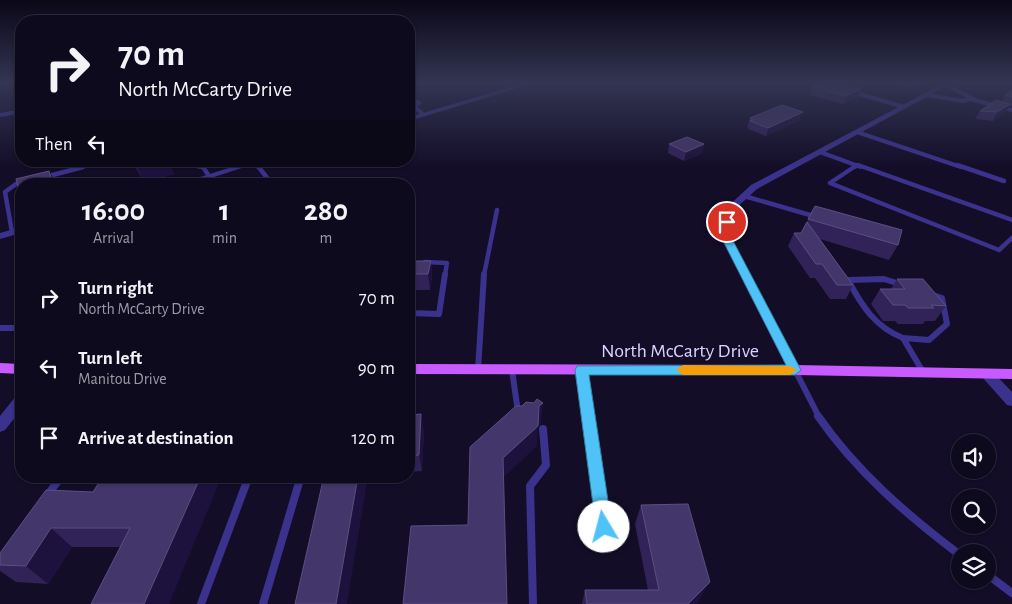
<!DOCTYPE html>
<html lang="en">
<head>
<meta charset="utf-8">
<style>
  :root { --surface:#0e0a1e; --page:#1c182b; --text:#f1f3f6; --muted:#9b9aa4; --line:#2e2b3c }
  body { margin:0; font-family:"Alegreya Sans",sans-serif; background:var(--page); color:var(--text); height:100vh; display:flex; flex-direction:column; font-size:19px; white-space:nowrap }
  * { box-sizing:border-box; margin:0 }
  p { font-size:16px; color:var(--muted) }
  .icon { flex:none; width:28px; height:28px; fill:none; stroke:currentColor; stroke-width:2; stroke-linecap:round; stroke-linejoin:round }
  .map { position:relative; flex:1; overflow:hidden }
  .details { position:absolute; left:15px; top:178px; width:400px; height:305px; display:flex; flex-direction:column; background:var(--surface); border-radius:20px; box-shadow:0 1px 4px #0004,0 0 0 1px var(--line) }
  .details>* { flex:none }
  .banner { position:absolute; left:15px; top:15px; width:400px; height:152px; border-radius:20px; box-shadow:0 1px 4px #0004,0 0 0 1px var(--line); background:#0e0a1e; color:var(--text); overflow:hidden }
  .buttons { position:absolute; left:951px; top:434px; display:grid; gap:10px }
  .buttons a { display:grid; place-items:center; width:45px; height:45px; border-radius:50%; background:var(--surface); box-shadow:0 1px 4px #0004,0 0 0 1px var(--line); font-size:25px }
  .pin { position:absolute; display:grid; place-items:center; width:42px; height:42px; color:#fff; margin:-21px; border:2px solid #fff; border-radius:50%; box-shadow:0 1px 5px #0007 }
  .me { position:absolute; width:55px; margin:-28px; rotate:352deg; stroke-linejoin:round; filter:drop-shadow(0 0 4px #0008) }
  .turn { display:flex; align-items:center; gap:18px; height:105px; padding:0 20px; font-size:22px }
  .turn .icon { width:65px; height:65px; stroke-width:2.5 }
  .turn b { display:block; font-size:35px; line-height:42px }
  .then { display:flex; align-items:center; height:48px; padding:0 20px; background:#0003; gap:10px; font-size:19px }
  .eta { display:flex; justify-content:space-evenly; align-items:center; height:85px; text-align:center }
  .eta b { font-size:30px; font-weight:700; line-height:35px }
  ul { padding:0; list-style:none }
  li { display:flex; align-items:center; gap:15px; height:70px; padding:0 20px }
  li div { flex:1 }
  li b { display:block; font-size:19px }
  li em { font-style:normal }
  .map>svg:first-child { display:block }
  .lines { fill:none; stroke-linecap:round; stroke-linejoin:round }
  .lane-far3 { stroke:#3a328c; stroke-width:4 }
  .lane-far2 { stroke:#3a328c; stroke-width:4.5 }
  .lane-far1 { stroke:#3a328c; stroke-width:6 }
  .lane { stroke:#3a328c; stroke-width:8 }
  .street { fill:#3a328c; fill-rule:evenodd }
  .primary { fill:#c95aff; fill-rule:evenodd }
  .wall { fill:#312358 }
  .shaded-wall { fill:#1d123d }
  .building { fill:#43366a; stroke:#5b4f81 }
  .route { fill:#4fc3f7; stroke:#337fa1 }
  .slow { fill:#f59e0b }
  .labels { text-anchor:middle; stroke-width:4; stroke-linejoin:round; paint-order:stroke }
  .street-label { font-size:20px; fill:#dad3ff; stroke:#130d28 }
</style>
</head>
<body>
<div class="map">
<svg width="1012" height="604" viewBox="0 0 1012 604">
  <rect width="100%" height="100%" fill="#130d28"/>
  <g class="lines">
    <!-- lane-far3 -->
    <g class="lane-far3">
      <polyline points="0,85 9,83"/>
      <polyline points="853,92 904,107"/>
      <polyline points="927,95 963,101 972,98 946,85"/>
      <polyline points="409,97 419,103 414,107 423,114"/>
      <polyline points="971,99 1012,110"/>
      <polyline points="857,132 961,167"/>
      <polyline points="820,152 861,167"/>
      <polyline points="175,161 201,167"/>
      <polyline points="255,163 258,167"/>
      <polyline points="855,167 857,165"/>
    </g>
    <!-- lane-far2 -->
    <g class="lane-far2">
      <polyline points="195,165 203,167 209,176"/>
      <polyline points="257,165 272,184"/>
      <polyline points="857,165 830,183 999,250 1012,238"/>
      <polyline points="858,165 1012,220"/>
      <polyline points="957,165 1004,181"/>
      <polyline points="45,177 83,167"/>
      <polyline points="744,196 817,217"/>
      <polyline points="12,232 5,192 16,184 24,182"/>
      <polyline points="425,262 447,263 445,275"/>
      <polyline points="484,275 497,210"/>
    </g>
    <!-- lane-far1 -->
    <g class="lane-far1">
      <path d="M900 284 884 279 848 280C862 306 875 327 903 338"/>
      <polyline points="409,313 439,314 445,274"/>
      <polyline points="0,328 21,328"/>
      <polyline points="478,370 484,274"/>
      <polyline points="512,370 518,412"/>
      <polyline points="582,370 589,417"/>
      <polyline points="795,370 819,417"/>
      <polyline points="923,372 903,338 929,340 947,324 942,298 930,294"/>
    </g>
    <!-- lane -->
    <g class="lane">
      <polyline points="589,416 607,546"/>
      <path d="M818 416C856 471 907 515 960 555"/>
      <polyline points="47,496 57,482 66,476"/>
      <polyline points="988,575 1012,593"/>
      <polyline points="201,604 249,476"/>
      <polyline points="263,604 301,476"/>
      <polyline points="533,604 530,486 546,465 543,429"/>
    </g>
    <!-- street -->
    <g class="street">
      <polygon points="524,83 535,83 409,121 409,117"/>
      <polygon points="944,83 952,83 757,189 733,211 730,235 801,370 800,373 795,375 790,373 720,235 724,210 751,185"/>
      <polygon points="21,109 21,113 0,117 0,113"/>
      <polygon points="251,161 264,161 192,184 178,184"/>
      <polygon points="21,227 21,233 0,239 0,233"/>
      <polygon points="987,369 992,371 1012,392 1012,406 1007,405 982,377 981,374 982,371"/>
      <polygon points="21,395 21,410 5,430 0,432 0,416 16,396"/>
    </g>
    <!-- primary -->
    <g class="primary">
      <polygon points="0,363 21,364 21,374 0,373"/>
      <polygon points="409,364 795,365 1012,369 1012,379 795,375 409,374"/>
    </g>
  </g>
  <!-- wall -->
  <g class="wall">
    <polygon points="895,83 924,83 913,89"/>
    <polygon points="812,87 858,97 843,104 809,95"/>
    <polygon points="1012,90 1012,106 1009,106 1006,112 993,121 975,119 980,111 1001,102 1005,95"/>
    <polygon points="750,118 800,120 766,136 748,129 748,127 747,127"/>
    <polygon points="669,144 704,144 702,153 684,161 668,153"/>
    <polygon points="132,161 168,161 174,174 144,182"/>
    <polygon points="815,206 898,245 889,260 820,239 853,285 846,299 830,299 815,278 810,278 788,246 794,233 801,233"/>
    <polygon points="409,261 431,261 432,276 430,290 409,290"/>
    <polygon points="897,279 946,306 935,321 925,321 923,324 898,324 895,321 883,321 871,304 880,289 891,289"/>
    <polygon points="409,415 424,430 422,471 409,472"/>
    <polygon points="222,476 120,547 72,547 48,584 16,582 0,571 0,553 93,492"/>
    <polygon points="641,505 699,600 696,604 582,604 585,590 648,590 635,524"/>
  </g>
  <!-- shaded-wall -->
  <g class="shaded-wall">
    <polygon points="915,83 924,83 913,89"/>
    <polygon points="861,89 858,97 843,104 846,96"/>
    <polygon points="1010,104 1006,112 993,121 997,112"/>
    <polygon points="803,112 800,120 766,136 768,128"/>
    <polygon points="704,144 702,153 684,161 686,152"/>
    <polygon points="151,161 168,161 174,174 144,182 136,165"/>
    <polygon points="49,171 57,184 53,184"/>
    <polygon points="431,261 432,276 430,290 428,274"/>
    <polygon points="543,403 541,423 538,426 537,446 503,478 503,458 539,406"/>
    <polygon points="421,414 424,430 422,471 419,455"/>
    <polygon points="201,476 222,476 169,604 144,604"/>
    <polygon points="358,476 368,476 347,604 336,604"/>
    <polygon points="51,528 72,547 48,584 26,566"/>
    <polygon points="710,582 699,600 696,604 688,604"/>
  </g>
  <!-- building -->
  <g class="building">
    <polygon points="822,83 842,83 861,89 846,96 812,87"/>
    <polygon points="1012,90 1012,97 1005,95"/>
    <polygon points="996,100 1010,104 997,112 980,111"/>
    <polygon points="782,105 803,112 768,128 750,121 753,120 750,118"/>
    <polygon points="687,137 704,144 686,152 669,144"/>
    <polygon points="134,161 151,161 136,165"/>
    <polygon points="49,171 53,184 21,184 21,194 20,195 16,179"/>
    <polygon points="815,206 902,230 898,245 808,219"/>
    <polygon points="807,222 853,285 837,285 822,264 816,264 794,233 801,233"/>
    <polygon points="409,261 431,261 428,274 409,274"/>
    <polygon points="897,279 923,279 946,306 931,305 934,308 908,308 905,305 893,305 880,289 905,289"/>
    <polygon points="537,399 543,403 539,406 538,426 503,458 507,604 403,604 411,526 468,525 470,447 516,406 522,406 526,402 534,403"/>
    <polygon points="421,414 419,455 409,456 409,415"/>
    <polygon points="103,476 201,476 144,604 91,604 130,528 51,528 26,566 0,565 0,553 46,490 93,492"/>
    <polygon points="324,476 358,476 336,604 295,604"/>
    <polygon points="688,504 710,582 688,604 587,604 585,590 659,590 641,505"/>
  </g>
  <!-- sky -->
  <linearGradient id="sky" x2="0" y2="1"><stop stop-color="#0a0716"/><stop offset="0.49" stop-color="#333553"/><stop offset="1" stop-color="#333553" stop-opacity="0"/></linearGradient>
  <rect width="1012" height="168" fill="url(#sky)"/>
  <!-- route -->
  <polygon class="route" points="724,220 732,222 730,235 801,370 795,375 589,375 612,527 610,532 604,535 598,532 596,527 575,370 577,366 786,365 720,235"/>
  <!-- slow -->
  <polygon class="slow" points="683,365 790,366 797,370 790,375 683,375 676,370"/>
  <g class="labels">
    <!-- street labels -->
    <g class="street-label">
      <text x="680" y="357">North McCarty Drive</text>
    </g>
  </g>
</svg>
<div class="buttons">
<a><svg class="icon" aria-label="sound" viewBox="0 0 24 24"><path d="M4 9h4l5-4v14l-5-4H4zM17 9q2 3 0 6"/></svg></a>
<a><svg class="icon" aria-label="search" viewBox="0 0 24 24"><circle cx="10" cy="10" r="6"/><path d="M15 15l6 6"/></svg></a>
<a><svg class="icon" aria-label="layers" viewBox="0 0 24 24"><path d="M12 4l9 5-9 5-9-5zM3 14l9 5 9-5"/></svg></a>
</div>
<div class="pin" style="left:727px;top:222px;background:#d93025"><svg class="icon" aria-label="arrive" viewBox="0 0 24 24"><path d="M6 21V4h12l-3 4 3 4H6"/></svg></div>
<svg class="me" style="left:604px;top:527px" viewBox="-20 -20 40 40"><circle r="19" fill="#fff"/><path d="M0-13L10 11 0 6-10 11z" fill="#4fc3f7"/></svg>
<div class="banner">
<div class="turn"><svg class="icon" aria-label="right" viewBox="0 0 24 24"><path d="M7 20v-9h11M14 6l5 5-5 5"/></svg><div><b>70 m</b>North McCarty Drive</div></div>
<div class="then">Then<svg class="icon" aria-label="left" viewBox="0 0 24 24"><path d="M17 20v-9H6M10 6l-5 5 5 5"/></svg></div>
</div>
<section class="details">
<div class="eta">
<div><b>16:00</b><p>Arrival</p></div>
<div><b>1</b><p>min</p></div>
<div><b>280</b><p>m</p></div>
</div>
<ul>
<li><svg class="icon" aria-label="right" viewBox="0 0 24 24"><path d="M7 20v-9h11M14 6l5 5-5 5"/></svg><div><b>Turn right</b><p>North McCarty Drive</p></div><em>70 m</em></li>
<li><svg class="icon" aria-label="left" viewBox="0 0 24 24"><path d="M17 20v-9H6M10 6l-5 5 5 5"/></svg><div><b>Turn left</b><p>Manitou Drive</p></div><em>90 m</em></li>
<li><svg class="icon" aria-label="arrive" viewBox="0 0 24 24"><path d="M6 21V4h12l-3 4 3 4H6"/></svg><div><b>Arrive at destination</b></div><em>120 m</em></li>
</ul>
</section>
</div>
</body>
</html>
